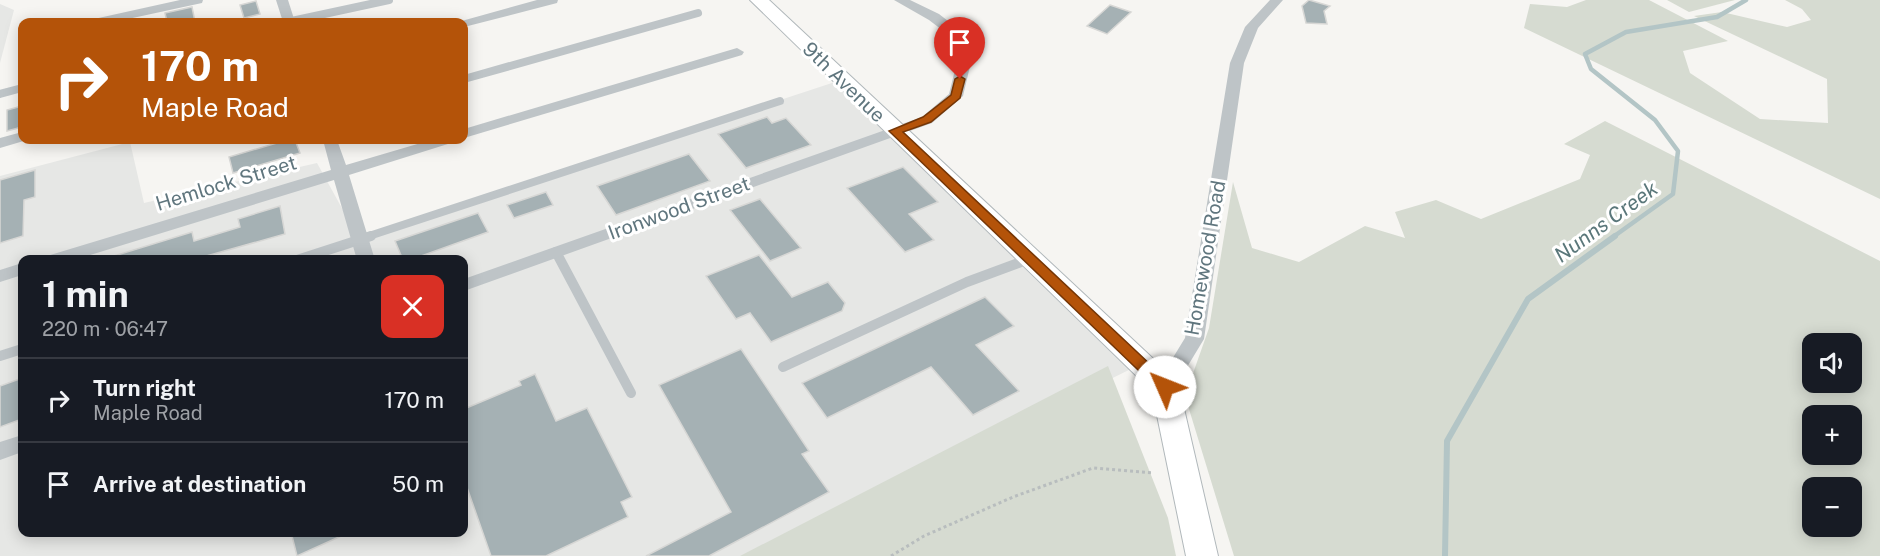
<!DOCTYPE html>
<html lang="en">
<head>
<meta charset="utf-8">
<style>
  :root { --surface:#171b24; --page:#242831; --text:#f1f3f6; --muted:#9ea1a6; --line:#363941 }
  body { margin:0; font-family:"Public Sans",sans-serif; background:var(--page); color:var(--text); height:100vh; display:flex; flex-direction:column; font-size:22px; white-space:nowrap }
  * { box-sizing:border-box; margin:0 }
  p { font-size:20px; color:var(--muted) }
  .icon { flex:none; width:33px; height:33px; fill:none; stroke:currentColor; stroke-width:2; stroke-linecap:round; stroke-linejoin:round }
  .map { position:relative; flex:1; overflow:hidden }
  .details { position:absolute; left:18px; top:255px; width:450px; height:282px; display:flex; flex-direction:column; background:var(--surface); border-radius:12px; box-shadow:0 3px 15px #0003 }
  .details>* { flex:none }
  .guide { position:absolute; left:18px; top:18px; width:450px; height:126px; border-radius:12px; box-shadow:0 3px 15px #0003; background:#b45309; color:#fff; overflow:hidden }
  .buttons { position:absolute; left:1802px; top:333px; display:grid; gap:12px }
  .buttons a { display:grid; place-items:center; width:60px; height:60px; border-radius:12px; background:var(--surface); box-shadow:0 3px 15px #0003; font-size:30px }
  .pin { position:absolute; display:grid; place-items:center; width:51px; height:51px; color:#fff; margin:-62px -26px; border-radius:50% 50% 50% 0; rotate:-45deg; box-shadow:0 0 6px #0007 }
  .pin .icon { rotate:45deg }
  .me { position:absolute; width:66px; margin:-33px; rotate:314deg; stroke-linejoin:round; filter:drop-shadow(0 0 4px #0008) }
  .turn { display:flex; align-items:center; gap:21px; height:126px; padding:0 24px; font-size:27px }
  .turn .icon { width:78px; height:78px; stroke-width:2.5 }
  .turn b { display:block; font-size:42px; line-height:51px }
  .round { display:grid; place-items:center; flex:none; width:63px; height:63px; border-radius:12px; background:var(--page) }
  .summary { display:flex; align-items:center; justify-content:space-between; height:102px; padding:0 24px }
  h1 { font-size:36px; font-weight:700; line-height:45px }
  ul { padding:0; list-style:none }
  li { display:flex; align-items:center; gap:18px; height:84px; padding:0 24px; border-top:2px solid var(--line) }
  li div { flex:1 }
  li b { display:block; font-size:22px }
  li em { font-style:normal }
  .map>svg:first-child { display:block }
  .built { fill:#e6e7e5; fill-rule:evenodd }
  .green { fill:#d6dbd1; fill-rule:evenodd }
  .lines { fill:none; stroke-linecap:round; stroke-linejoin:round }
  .stream-far1 { stroke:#b3c5c6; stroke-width:4.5 }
  .stream { stroke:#b3c5c6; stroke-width:6 }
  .building { fill:#a5b1b4; stroke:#d7d7d5; stroke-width:1.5 }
  .secondary-casing { stroke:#b1b8bb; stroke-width:2 }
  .path { stroke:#b8bdbe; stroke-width:3; stroke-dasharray:3 3; stroke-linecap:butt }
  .lane-far1 { stroke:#bec4c7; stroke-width:8 }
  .lane { stroke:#bec4c7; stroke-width:10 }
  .street { fill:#bec4c7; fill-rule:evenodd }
  .secondary { fill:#fff; fill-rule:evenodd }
  .route { fill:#b45309; stroke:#753606; stroke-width:1.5 }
  .labels { text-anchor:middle; stroke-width:6; stroke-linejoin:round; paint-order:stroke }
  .street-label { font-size:20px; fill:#60767e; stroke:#fff }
  .water-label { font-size:21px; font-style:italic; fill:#5a777a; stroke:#fff }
</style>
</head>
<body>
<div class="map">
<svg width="1880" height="556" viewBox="0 0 1880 556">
  <rect width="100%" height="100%" fill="#f6f5f2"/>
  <!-- built -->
  <g class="built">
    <polygon points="0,4 14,10 0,63"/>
    <path d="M841 80 1141 364 752 556H0V176L130 142 144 203 317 163 359 239ZM22 260H464V532H22Z"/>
  </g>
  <!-- green -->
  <g class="green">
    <polygon points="1586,0 1649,0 1728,41 1683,51 1690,73 1760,119 1828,123 1827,79 1694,16 1722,12 1787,27 1811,20 1802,9 1785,0 1880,0 1880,199 1524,28 1530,4 1567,7"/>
    <polygon points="1667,0 1735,0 1689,12"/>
    <path d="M1605 121 1880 261V556H1234L1185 396 1209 328 1233 182 1252 248 1299 262 1365 226 1405 238 1395 212 1436 200 1481 219 1580 179 1590 155 1564 144ZM1812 344H1851V382H1812ZM1812 416H1851V454H1812ZM1812 488H1851V526H1812Z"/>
    <polygon points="1108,366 1168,518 1176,556 740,556"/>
  </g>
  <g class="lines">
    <!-- stream-far1 -->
    <polyline class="stream-far1" points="1613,237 1673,194 1678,151 1655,120 1591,69 1585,54 1626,32 1717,17 1746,0"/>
    <!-- stream -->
    <polyline class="stream" points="1445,556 1447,441 1528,299 1615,236"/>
  </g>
  <!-- building -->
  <g class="building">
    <polygon points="1309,0 1330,6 1324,11 1327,24 1306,23 1302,6"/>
    <polygon points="256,1 260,14 244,18 240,5"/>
    <polygon points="1110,5 1131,12 1107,34 1087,26"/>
    <polygon points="192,7 195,22 167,22 165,13"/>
    <polygon points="22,106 22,127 7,131 7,110"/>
    <polygon points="767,117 772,123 786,118 811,145 746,168 718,134"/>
    <polygon points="287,140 295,140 300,153 233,173 229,157"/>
    <polygon points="689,154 710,181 616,215 597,186"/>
    <polygon points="903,167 938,202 909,214 934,240 905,252 847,188"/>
    <polygon points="35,170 35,197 24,200 23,236 0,243 0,180"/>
    <polygon points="546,192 553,205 514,218 507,205"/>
    <polygon points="760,199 801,248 770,261 730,210"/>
    <polygon points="280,206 285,234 192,260 114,260 114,256 192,232 194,241 240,227 238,219"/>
    <polygon points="478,213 488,232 410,260 403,260 395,241"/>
    <polygon points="759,255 792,297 828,282 845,303 842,311 771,342 750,313 736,319 706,276"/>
    <polygon points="985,297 1014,326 976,345 1019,391 973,415 931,367 827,418 802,383"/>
    <polygon points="741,349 809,451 802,454 829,492 709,556 646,556 731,512 659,385"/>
    <polygon points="535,374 556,421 587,408 632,497 621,502 628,517 546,556 491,556 464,479 464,409 521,385 519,381"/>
    <polygon points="22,378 22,419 0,427 0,386"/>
    <polygon points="291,532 350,532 297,556"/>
  </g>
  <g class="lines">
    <defs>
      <polygon id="secondary" points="750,0 769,0 1175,379 1179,387 1218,556 1186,556 1152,391"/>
    </defs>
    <!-- secondary casing -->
    <use href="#secondary" class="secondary-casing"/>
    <!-- path -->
    <polyline class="path" points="891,556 924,536 1013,497 1093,468 1153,473"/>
    <!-- lane-far1 -->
    <g class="lane-far1">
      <polyline points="287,22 389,0"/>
      <polyline points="464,79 698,13"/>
      <polyline points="0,94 22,88"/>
      <polyline points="366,237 780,101"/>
    </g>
    <!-- lane -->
    <g class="lane">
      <polyline points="556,252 631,393"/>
      <polyline points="297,260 371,236"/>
      <polyline points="0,356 22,349"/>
      <polyline points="783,367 967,282 1029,259"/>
    </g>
    <!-- street -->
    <g class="street">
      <polygon points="180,0 203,0 202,3 114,22 92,22 94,19"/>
      <polygon points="276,0 288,0 295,22 283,22"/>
      <polygon points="537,0 558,0 557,3 464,27 464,22 458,22"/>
      <polygon points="894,0 910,0 939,14 957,28 971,62 963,96 932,123 464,291 464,279 922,117 949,94 957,62 946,33 929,20"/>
      <polygon points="1270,0 1283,0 1258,28 1244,63 1204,339 1172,392 1165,395 1158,392 1155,387 1185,338 1230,63 1245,27"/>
      <polygon points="737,48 744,52 742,55 464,138 464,129"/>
      <polygon points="22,132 22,140 27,140 0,148 0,138"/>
      <polygon points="323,140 337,140 346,165 431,140 454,140 451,143 349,175 375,260 357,260 334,180 74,260 44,260 47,256 331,170"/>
      <polygon points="22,263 22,275 0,282 0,270"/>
      <polygon points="22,435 22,452 0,460 0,442"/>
    </g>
    <!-- secondary -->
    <use href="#secondary" class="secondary"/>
  </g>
  <!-- route -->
  <polygon class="route" points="960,76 965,79 960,98 931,122 903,132 1170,383 1173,387 1170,391 1160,391 889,131 923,117 951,95 955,79"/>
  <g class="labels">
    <!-- street labels -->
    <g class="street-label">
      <text transform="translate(844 82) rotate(44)" y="7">9th Avenue</text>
      <text transform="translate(226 183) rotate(-17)" y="7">Hemlock Street</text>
      <text transform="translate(679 208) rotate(-20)" y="7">Ironwood Street</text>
      <text transform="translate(1205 258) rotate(-80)" y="7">Homewood Road</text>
    </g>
    <!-- water labels -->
    <g class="water-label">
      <text transform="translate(1606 222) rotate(-36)" y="7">Nunns Creek</text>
    </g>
  </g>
</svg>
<div class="buttons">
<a><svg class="icon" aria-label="sound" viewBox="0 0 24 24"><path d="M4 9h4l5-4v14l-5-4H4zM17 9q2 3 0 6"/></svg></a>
<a>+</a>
<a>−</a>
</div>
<div class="pin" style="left:960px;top:79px;background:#d93025"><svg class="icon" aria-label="arrive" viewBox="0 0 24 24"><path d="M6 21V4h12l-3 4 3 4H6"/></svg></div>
<svg class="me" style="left:1165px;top:387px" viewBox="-20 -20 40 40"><circle r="19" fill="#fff"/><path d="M0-13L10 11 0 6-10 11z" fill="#b45309"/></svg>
<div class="guide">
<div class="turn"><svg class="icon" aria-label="right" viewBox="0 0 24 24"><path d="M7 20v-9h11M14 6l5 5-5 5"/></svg><div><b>170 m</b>Maple Road</div></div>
</div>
<section class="details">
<div class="summary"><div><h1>1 min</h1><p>220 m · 06:47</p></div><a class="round" style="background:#d93025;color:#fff"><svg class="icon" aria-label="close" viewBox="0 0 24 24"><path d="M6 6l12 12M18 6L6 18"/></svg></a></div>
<ul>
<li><svg class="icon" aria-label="right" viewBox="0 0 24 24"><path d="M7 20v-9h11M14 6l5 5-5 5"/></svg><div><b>Turn right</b><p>Maple Road</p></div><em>170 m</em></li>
<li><svg class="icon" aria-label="arrive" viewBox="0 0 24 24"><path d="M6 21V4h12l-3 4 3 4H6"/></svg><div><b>Arrive at destination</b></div><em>50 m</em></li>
</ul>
</section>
</div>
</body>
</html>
